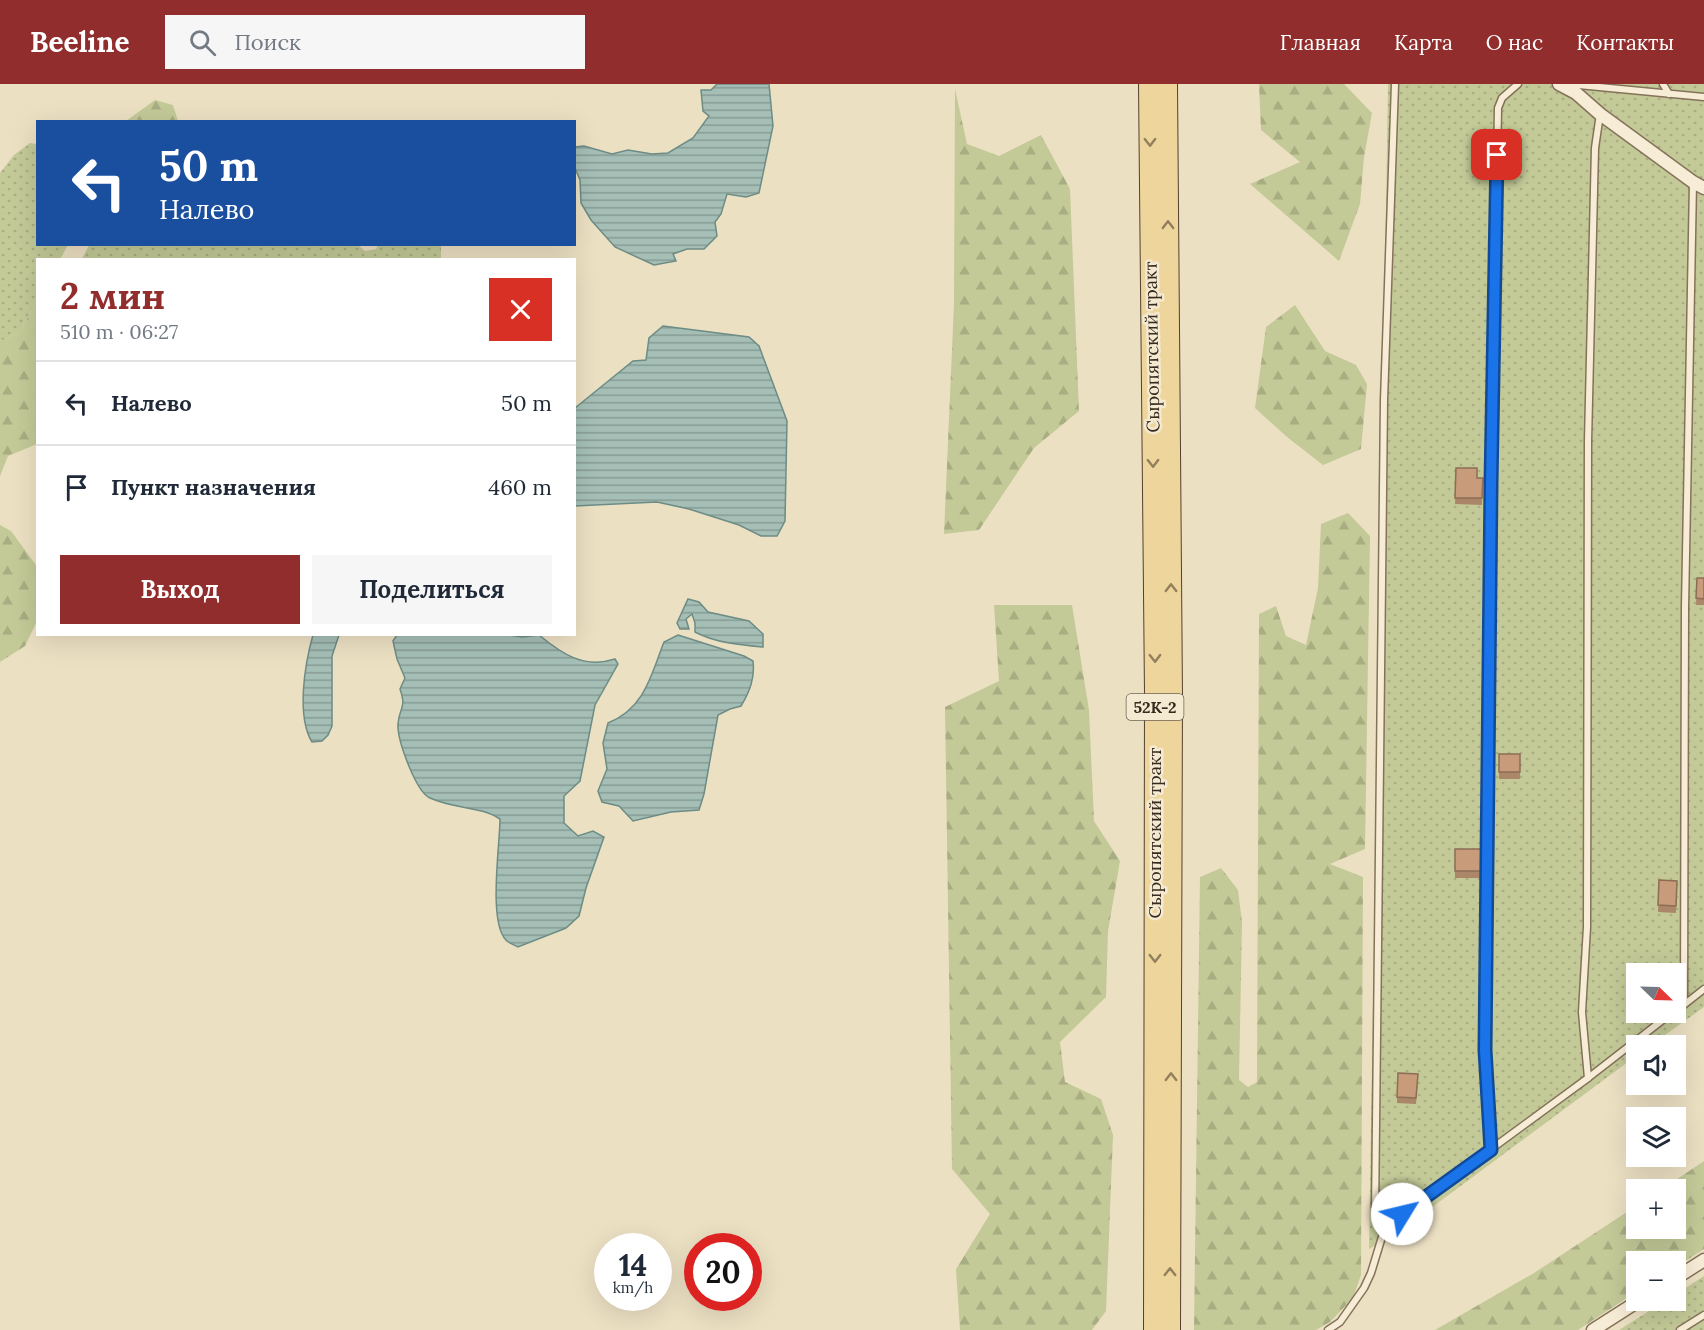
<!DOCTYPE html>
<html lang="ru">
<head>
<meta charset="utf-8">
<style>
  :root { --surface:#fff; --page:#f6f6f7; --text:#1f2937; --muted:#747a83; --line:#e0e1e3; --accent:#912e2d }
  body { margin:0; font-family:Lora,serif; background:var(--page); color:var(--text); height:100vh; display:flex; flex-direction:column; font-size:22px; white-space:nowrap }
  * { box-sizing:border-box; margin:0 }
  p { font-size:20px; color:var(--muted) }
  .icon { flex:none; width:33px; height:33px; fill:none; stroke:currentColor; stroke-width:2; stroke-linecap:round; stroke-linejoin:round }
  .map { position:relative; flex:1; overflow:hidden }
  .sheet { position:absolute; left:36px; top:174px; width:540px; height:378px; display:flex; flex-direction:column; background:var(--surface); border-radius:0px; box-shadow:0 6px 24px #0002 }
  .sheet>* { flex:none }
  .banner { position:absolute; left:36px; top:36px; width:540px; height:126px; border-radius:0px; box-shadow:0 6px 24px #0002; background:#1a4fa0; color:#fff; overflow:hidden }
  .needle { width:39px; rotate:113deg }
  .fabs { position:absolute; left:1626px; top:879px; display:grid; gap:12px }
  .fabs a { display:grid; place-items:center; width:60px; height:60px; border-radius:0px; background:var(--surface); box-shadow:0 6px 24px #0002; font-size:30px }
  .speed { position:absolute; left:594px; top:1149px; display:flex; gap:12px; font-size:30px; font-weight:700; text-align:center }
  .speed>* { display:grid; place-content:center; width:78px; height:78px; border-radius:50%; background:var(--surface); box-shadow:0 6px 24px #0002; line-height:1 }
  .speed small { font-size:15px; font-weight:400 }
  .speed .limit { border:9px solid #d22; background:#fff; color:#111 }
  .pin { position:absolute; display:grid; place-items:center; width:51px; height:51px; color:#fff; margin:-26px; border-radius:12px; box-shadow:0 3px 9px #0006 }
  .me { position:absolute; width:66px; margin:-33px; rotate:54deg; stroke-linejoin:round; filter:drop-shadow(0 0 4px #0008) }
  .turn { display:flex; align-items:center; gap:21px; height:126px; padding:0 24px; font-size:27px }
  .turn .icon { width:78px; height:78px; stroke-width:2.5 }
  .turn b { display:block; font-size:42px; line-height:51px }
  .round { display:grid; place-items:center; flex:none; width:63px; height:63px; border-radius:0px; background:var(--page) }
  .summary { display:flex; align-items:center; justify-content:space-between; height:102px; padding:0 24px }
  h1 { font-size:36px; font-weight:800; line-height:45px; color:var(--accent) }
  .primary-button { display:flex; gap:12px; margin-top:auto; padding:12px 24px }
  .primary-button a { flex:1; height:69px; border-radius:0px; background:var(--accent); color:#fff; font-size:24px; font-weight:800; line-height:69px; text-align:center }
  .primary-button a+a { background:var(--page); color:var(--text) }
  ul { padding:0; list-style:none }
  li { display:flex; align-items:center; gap:18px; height:84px; padding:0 24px; border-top:2px solid var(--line) }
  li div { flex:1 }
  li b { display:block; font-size:22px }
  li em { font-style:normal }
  header { display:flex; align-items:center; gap:36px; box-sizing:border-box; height:84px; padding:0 30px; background:var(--accent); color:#fff }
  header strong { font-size:28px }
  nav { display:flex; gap:33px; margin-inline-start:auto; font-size:21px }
  .search { width:420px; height:54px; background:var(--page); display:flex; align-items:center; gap:15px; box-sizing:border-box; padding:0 21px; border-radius:0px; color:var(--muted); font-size:22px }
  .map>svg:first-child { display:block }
  .grass { fill:url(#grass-dots); fill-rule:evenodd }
  .forest { fill:url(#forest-firs) }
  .water { fill:url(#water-rules); stroke:#6c8c85; stroke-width:1.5 }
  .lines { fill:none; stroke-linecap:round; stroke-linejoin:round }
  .service-casing { stroke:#85725b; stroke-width:9 }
  .minor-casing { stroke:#85725b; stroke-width:15 }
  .primary-casing { stroke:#53402f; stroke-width:22 }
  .service { stroke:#f7edd6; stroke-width:6 }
  .minor { stroke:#f7edd6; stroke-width:12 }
  .primary { stroke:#eed59c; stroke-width:20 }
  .wall { fill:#ac8669 }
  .building { fill:#c89c7a; stroke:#8c6d55; stroke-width:1.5 }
  .oneway { stroke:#92805d }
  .route-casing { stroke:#114b97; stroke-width:15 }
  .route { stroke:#1a73e8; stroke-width:10 }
  .labels { text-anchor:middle; stroke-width:5; stroke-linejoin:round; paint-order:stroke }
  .shield { fill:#f4ead2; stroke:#6f6454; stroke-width:1.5 }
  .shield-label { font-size:16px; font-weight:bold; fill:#362a1e }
  .street-label { font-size:18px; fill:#362a1e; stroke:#f4ead2 }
</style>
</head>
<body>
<header>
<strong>Beeline</strong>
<div class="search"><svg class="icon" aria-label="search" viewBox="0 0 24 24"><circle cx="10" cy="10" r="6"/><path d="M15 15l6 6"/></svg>Поиск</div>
<nav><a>Главная</a><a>Карта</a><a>О нас</a><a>Контакты</a></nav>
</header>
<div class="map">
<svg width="1704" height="1246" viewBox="0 0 1704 1246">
  <defs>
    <pattern id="grass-dots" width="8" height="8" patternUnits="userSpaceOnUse" patternTransform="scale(1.5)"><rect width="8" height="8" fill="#c3c997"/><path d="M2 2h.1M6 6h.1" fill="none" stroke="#a8ad82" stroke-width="1.8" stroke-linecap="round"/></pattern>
    <pattern id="forest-firs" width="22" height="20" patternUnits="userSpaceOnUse" patternTransform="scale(1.5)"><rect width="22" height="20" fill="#c3c997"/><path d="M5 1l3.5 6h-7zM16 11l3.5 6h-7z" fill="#a8ad82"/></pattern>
    <pattern id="water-rules" width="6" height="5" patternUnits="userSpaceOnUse" patternTransform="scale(1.5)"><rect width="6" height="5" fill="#a5bfb7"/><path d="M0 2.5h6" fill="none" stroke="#879b94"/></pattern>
  </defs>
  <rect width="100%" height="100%" fill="#ece0c3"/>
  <!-- grass -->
  <g class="grass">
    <path d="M1388 0H1704V923L1651 961 1636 962V972L1400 1147 1369 1165ZM1636 890H1676V928H1636Z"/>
    <polygon points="30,59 37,60 38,160 68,161 60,175 38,176 37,217 19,249 0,257 0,89 14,71"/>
    <polygon points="89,161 357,160 365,167 376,165 378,161 441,160 441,175 82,175"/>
    <polygon points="1704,1192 1704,1246 1619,1246 1665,1217 1676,1216 1676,1210"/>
  </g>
  <!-- forest -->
  <g class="forest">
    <polygon points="1259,0 1344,0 1372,29 1364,73 1360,120 1339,177 1250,100 1300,78 1261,46"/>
    <polygon points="955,5 967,60 999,72 1041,51 1070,105 1079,327 1034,364 979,446 944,450 954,219"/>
    <polygon points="155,16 173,21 178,37 126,37"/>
    <polygon points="37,217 37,360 8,372 0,392 0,257 19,249"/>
    <polygon points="1295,221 1325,267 1356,281 1367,300 1361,365 1323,381 1287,353 1255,324 1266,243"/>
    <polygon points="1348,429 1370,452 1365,765 1330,780 1363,793 1361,1191 1353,1214 1330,1238 1316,1246 1194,1246 1200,793 1221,784 1238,806 1242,838 1239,996 1248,1003 1257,998 1259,530 1276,522 1286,552 1306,561 1318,504 1321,440"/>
    <polygon points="0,441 11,447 36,481 38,535 25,562 0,578"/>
    <polygon points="994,521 1072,521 1089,626 1094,737 1120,777 1108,847 1106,913 1060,958 1065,998 1101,1015 1113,1051 1106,1227 1092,1246 960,1246 956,1185 990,1130 952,1085 945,623 999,597"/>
    <polygon points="1704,1077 1704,1165 1676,1183 1676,1178 1636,1178 1636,1208 1578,1246 1435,1246 1534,1189 1636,1122 1636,1144 1676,1144 1676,1106 1662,1105"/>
  </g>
  <!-- water -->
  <g class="water">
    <polygon points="717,0 769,0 773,42 759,109 746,113 727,110 721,130 715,138 717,152 704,165 687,165 673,170 676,177 654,181 615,163 591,136 581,119 580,96 575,84 575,63 584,62 612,70 628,66 652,70 668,69 693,54 709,32 703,27 701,6 711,6"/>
    <polygon points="663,242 749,253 759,262 787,337 785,437 777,452 761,452 739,441 689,425 657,418 575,422 575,324 633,277 646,276 649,254"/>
    <path d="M688 515 699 518 708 528 749 537 763 550V563C740 561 716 559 695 548V539L692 530 686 535 689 545H680L677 539Z"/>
    <path d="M313 551H339L332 572V642L328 651 322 657 312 658C296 632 305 579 313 551Z"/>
    <path d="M397 551 503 550 522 553 539 551C562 570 584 585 615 575L618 580 595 621 580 697 564 712V739L578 752 593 747 604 753 586 804 579 832 566 844 518 863C515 861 508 859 506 856 488 837 500 761 500 735 480 722 454 725 430 714 416 708 397 656 398 640 399 623 407 625 400 605L405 594 397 575 393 557Z"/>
    <path d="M678 551 744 572 753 577C755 594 750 607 741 622L730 625 718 631 704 710 699 726 671 728 633 737 619 722 602 718 598 707 607 685 603 659 608 639C645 624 651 591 664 558Z"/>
  </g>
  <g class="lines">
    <defs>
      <g id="service">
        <polyline points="1568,0 1704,13"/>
        <polyline points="1663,0 1669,10"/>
        <polyline points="1684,920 1685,523 1693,99"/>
        <polyline points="1676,927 1704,905"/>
        <polyline points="1588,994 1582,928 1587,843 1588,357 1595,64 1600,30"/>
        <polyline points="1491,1066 1485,966 1490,469 1498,24 1502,14 1518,0"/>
        <polyline points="1385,1143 1375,1131 1384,316 1395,0"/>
        <polyline points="1328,1246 1340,1238 1364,1204 1371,1189 1385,1143 1588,994 1673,928"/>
        <polyline points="1680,1246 1704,1231"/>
      </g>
      <g id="minor">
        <polyline points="1559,0 1576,9 1600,30 1693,98 1704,104"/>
        <polyline points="1676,1194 1704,1176"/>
        <polyline points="1593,1246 1640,1216"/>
      </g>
      <g id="primary">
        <polyline points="1149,0 1155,610 1154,1246"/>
        <polyline points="1167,0 1172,612 1170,1246"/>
      </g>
    </defs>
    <!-- service casing -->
    <use href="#service" class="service-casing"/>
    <!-- minor casing -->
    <use href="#minor" class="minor-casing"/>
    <!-- primary casing -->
    <use href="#primary" class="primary-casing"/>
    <!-- service -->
    <use href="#service" class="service"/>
    <!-- minor -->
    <use href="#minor" class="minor"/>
    <!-- primary -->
    <use href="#primary" class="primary"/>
  </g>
  <!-- wall -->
  <g class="wall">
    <polygon points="1456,384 1477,394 1483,394 1482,421 1455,420"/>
    <polygon points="1697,494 1704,494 1704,521 1696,521"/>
    <rect x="1499" y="670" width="21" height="25"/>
    <polygon points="1455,765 1482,765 1481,794 1455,794"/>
    <polygon points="1659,796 1677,797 1676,829 1658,828"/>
    <polygon points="1418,996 1416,1020 1397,1019 1397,1013"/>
  </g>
  <!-- building -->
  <g class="building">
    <polygon points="1456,384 1477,384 1477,394 1483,394 1482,414 1455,414"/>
    <polygon points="1697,494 1704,494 1704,515 1696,514"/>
    <rect x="1499" y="670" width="21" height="18"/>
    <polygon points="1455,765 1482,765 1481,787 1455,787"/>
    <polygon points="1659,796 1677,797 1676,822 1658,821"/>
    <polygon points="1398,989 1418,990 1416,1014 1397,1013"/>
  </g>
  <!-- one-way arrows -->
  <defs><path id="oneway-chevron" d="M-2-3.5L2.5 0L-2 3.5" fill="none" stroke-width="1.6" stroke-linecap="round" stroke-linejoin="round" transform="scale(1.5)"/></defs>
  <g class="oneway">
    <use href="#oneway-chevron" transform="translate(1150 58) rotate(89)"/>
    <use href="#oneway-chevron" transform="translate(1168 141) rotate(-90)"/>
    <use href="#oneway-chevron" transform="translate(1153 379) rotate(89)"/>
    <use href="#oneway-chevron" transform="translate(1171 504) rotate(-90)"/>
    <use href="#oneway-chevron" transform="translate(1155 574) rotate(89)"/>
    <use href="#oneway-chevron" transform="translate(1155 874) rotate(90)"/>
    <use href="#oneway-chevron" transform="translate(1171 993) rotate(-90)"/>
    <use href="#oneway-chevron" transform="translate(1170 1188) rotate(-90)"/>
  </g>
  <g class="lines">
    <defs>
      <polyline id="route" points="1402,1130 1491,1066 1485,966 1491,399 1497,71"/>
    </defs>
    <!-- route casing -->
    <use href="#route" class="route-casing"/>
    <!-- route -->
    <use href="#route" class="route"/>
  </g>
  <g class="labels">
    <!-- shield labels -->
    <rect class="shield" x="1126.5" y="610" width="57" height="26" rx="4.5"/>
    <g class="shield-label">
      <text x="1155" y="629">52К-2</text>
    </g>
    <!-- street labels -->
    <g class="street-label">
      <text transform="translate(1152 263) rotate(-91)" y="6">Сыропятский тракт</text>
      <text transform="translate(1155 749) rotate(-90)" y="6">Сыропятский тракт</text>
    </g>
  </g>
</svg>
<div class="fabs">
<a><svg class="needle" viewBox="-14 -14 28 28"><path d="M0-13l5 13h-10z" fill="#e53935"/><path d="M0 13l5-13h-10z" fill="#747a83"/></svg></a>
<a><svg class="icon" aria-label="sound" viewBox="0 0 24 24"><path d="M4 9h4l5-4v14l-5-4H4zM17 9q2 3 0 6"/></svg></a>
<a><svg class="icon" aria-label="layers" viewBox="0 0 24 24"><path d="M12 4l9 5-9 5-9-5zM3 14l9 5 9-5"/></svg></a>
<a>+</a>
<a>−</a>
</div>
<div class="speed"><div>14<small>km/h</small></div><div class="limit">20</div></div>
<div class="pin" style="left:1497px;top:71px;background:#d93025"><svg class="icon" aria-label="arrive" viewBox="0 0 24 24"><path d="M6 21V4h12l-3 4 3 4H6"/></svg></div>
<svg class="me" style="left:1402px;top:1130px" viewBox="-20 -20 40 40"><circle r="19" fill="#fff"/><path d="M0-13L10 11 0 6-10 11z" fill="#1a73e8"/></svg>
<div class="banner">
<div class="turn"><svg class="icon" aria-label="left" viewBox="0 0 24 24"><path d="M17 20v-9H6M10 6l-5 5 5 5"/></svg><div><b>50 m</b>Налево</div></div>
</div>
<section class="sheet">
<div class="summary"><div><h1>2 мин</h1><p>510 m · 06:27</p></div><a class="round" style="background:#d93025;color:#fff"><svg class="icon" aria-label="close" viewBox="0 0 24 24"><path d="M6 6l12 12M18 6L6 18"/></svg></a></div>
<ul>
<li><svg class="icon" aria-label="left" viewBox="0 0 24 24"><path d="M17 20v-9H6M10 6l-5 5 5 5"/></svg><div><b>Налево</b></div><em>50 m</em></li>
<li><svg class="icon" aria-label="arrive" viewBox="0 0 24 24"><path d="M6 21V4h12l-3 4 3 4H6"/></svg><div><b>Пункт назначения</b></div><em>460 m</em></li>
</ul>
<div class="primary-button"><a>Выход</a><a>Поделиться</a></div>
</section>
</div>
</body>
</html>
